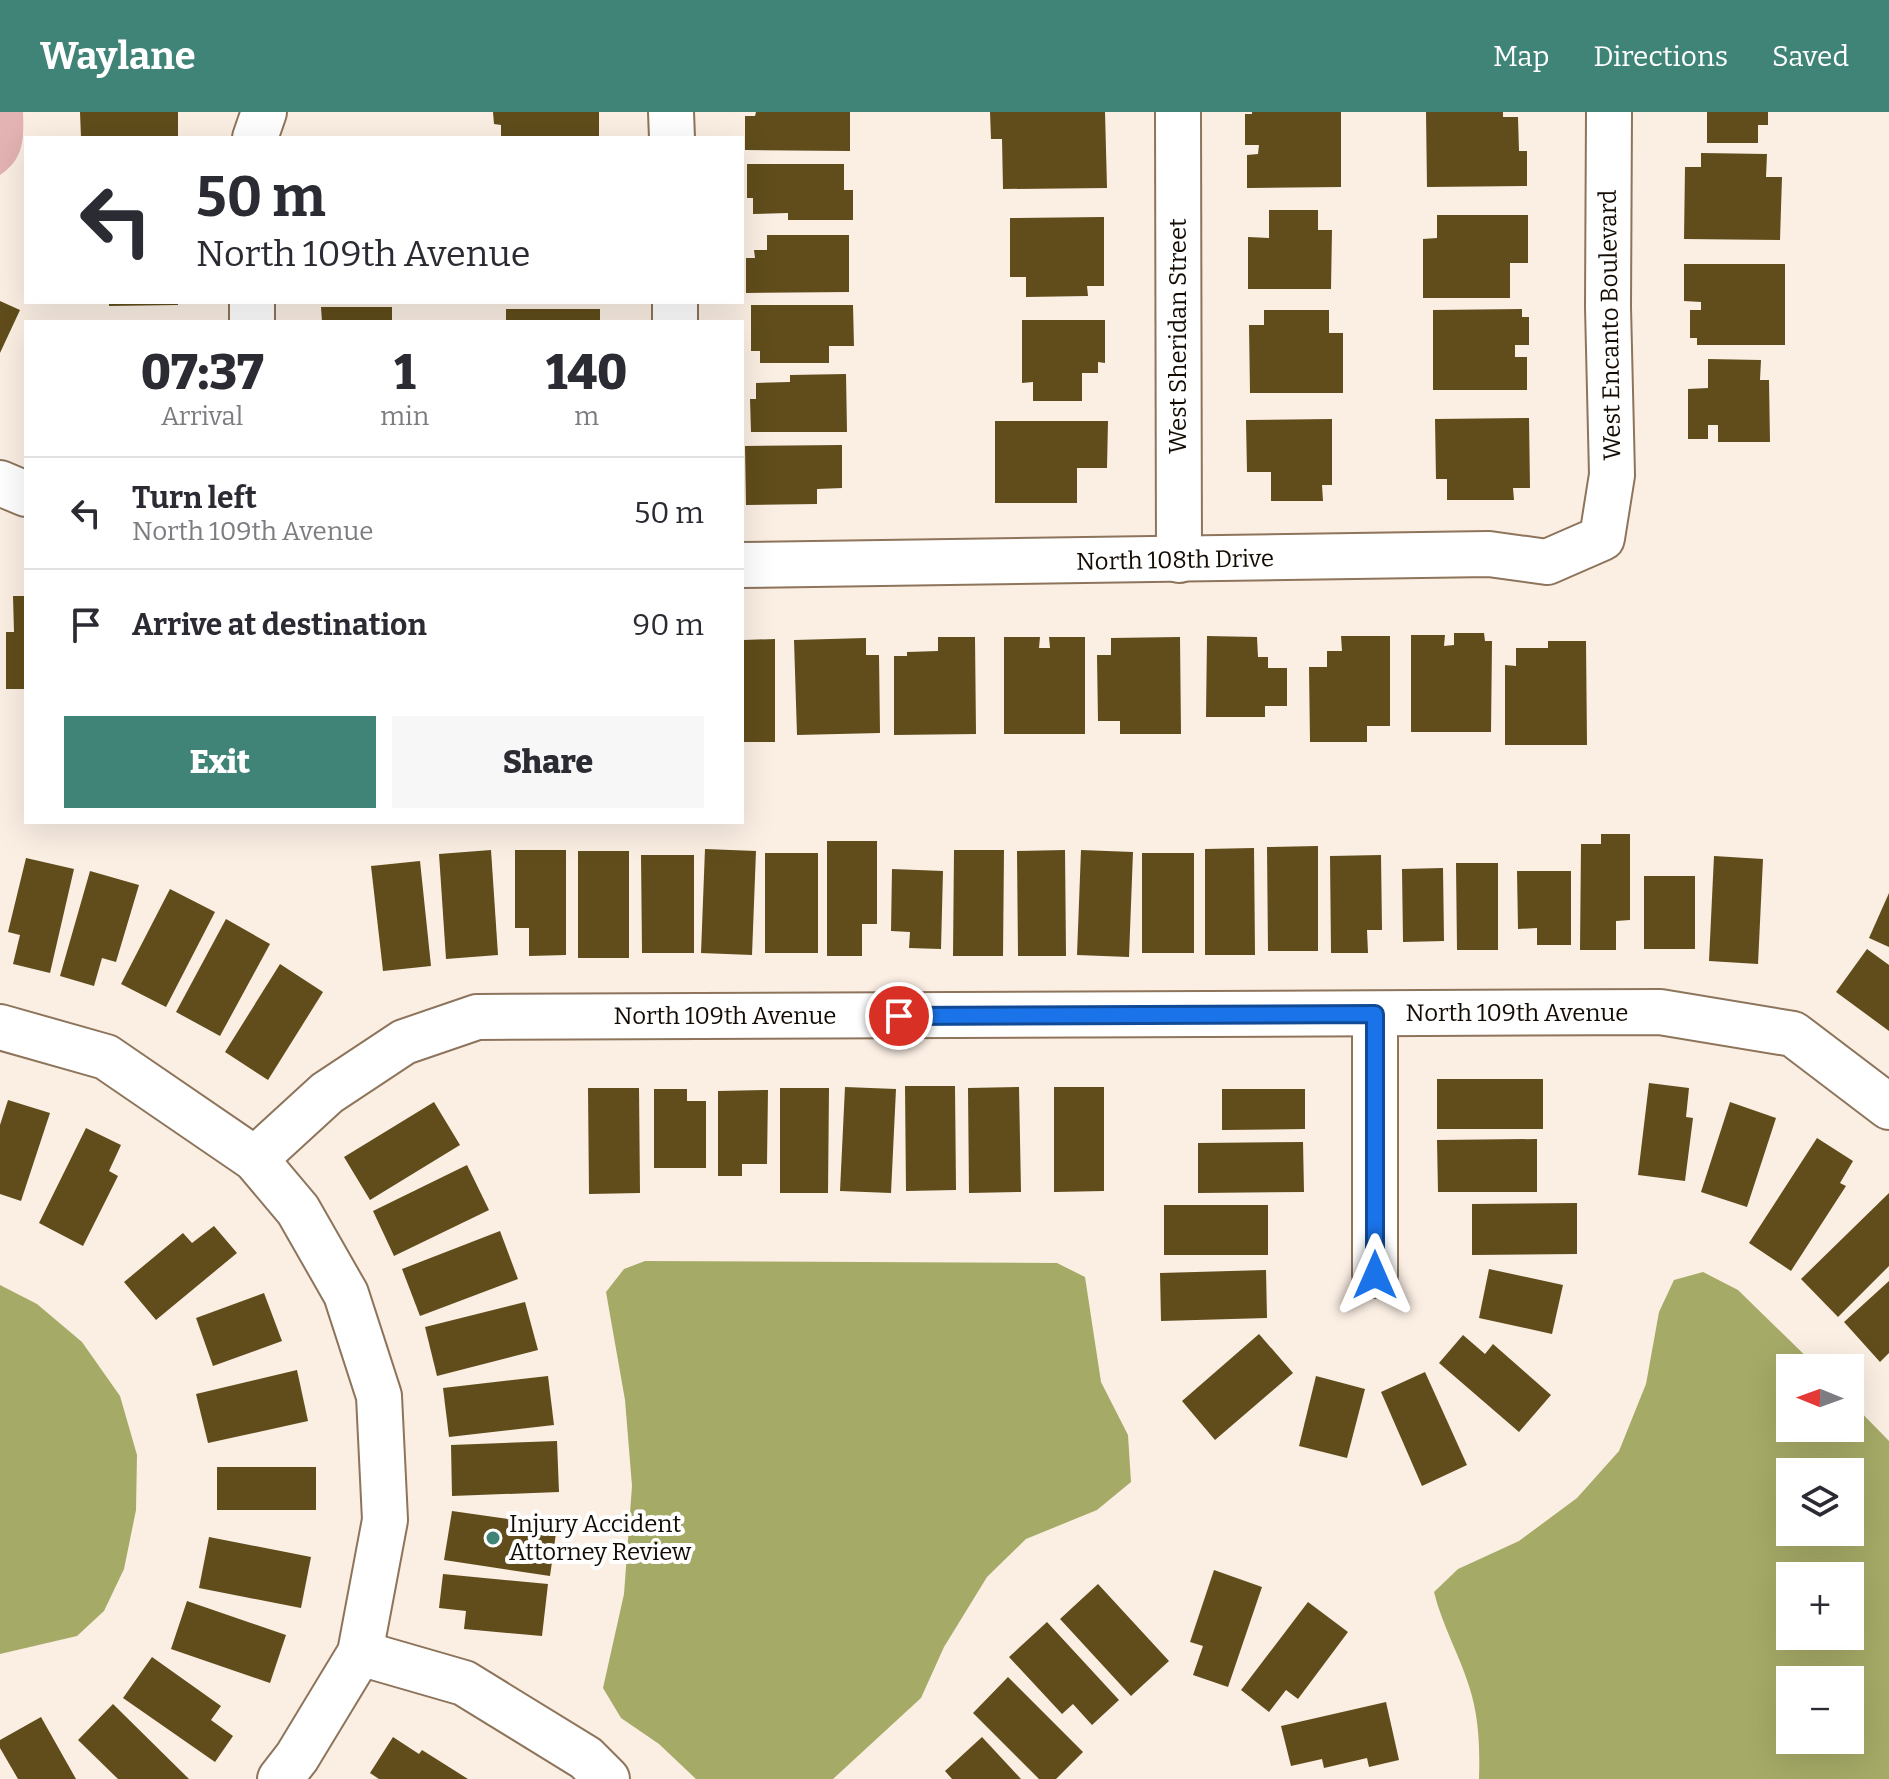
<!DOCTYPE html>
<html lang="en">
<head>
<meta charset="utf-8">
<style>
  :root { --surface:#fff; --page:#f7f7f7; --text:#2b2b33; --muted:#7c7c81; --line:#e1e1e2; --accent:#408478 }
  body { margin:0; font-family:Bitter,serif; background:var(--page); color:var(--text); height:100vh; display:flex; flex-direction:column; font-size:30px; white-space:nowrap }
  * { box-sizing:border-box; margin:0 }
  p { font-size:26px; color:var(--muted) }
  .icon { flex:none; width:44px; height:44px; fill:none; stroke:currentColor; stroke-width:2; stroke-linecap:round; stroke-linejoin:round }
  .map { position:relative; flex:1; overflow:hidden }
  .panel { position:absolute; left:24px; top:208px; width:720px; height:504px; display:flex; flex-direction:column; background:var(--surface); border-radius:0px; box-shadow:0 8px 32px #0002 }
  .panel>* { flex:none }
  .guide { position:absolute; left:24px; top:24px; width:720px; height:168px; border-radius:0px; box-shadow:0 8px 32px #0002; background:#fff; color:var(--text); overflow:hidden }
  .needle { width:52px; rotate:271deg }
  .buttons { position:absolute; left:1776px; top:1242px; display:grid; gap:16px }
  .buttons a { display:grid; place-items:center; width:88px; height:88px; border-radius:0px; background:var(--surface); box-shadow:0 8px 32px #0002; font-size:40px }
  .pin { position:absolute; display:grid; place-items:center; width:68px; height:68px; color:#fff; margin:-34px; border:4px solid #fff; border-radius:50%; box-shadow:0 2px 8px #0007 }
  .me { position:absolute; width:88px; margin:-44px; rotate:0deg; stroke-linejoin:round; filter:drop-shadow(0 0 6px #0008) }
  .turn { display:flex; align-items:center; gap:28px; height:168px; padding:0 40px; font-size:36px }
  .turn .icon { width:104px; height:104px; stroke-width:2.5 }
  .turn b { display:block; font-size:56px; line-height:68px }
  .eta { display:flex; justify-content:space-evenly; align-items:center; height:136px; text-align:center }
  .eta b { font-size:48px; font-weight:800; line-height:56px }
  .primary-button { display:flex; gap:16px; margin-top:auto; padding:16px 40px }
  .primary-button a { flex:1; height:92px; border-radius:0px; background:var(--accent); color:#fff; font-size:32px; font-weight:800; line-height:92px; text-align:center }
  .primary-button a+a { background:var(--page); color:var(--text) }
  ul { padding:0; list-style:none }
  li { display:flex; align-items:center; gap:24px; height:112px; padding:0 40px; border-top:2px solid var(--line) }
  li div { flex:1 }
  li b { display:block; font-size:30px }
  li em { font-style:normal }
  header { display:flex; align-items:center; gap:48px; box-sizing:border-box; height:112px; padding:0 40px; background:var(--accent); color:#fff }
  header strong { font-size:38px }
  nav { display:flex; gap:44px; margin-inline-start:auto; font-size:28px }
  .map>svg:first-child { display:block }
  .green { fill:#e3b2b2 }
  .water { fill:#a6aa67; fill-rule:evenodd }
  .building { fill:#604d1b }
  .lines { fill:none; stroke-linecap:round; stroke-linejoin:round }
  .minor-casing { stroke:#8d745b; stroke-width:48 }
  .minor { stroke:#fff; stroke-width:44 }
  .route-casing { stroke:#114b97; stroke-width:20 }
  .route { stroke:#1a73e8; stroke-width:14 }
  .poi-dot { fill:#408478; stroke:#fff; stroke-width:3 }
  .labels { text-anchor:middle; stroke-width:8; stroke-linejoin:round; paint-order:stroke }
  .street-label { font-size:24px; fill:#140b03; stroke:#fff }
  .poi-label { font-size:24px; fill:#140b03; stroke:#fff; text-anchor:start }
</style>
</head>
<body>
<header>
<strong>Waylane</strong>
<nav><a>Map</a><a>Directions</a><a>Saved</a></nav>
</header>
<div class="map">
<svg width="1889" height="1667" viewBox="0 0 1889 1667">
  <rect width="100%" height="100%" fill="#fbefe4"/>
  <!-- green -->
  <path class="green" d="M0 0H23C24 27 24 47 0 63Z"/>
  <!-- water -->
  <g class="water">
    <polygon points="645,1149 1057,1151 1085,1165 1101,1270 1128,1323 1131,1370 1097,1398 1026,1427 987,1465 944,1535 921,1586 833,1667 696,1667 659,1632 621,1606 603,1576 624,1482 632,1374 625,1288 606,1180 624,1157"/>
    <path d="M1703 1160 1738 1178 1818 1256H1790V1316H1850V1289L1889 1329V1667H1479C1480 1636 1479 1604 1469 1574 1459 1542 1442 1513 1434 1480L1458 1457 1519 1429 1577 1386 1619 1339 1646 1272 1659 1200 1674 1168ZM1790 1360H1850V1420H1790ZM1790 1464H1850V1524H1790ZM1790 1568H1850V1628H1790Z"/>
    <polygon points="0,1173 37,1192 82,1230 120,1284 137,1343 136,1398 124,1457 104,1499 77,1524 0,1542"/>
  </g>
  <!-- building -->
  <g class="building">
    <polygon points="80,0 178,0 178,26 81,26"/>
    <polygon points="493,0 599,0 599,26 501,26 501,13 494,12"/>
    <polygon points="756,0 850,0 850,39 745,38 745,4 755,4"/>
    <polygon points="990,0 1105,0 1107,76 1003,77 1002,27 991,27"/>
    <polygon points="1252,0 1341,0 1341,75 1247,76 1247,43 1258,42 1259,33 1245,33 1245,2 1252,2"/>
    <polygon points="1426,0 1503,0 1503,5 1518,5 1519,39 1527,39 1527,74 1427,75"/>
    <polygon points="1707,0 1768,0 1768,13 1758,13 1758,31 1707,31"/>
    <polygon points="1701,41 1767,42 1766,65 1782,65 1780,128 1684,127 1685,55 1701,55"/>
    <polygon points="747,52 844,52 844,78 853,78 853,108 788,108 788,101 753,102 753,86 747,86"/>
    <polygon points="1269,98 1318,98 1318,118 1332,118 1331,177 1248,177 1248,125 1269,126"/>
    <polygon points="1437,103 1528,103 1528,151 1510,151 1510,186 1423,186 1423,127 1437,126"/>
    <polygon points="1104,105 1104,174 1087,174 1088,184 1026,185 1026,165 1010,165 1010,106"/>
    <polygon points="767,123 849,123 849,180 746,181 746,146 755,146 754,138 767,138"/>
    <polygon points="1684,152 1785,152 1785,233 1697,233 1697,226 1690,226 1690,198 1701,198 1701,190 1684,189"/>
    <polygon points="0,189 20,198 0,241"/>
    <polygon points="109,190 178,190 178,193 109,194"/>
    <polygon points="751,193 853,193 854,234 829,234 829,251 760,251 760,239 751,239"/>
    <polygon points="321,195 392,195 392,210 322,210"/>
    <rect x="506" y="197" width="94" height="13"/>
    <polygon points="1522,197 1522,205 1529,205 1529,233 1515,233 1515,245 1527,245 1527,278 1433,278 1433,198"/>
    <polygon points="1264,198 1329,198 1329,221 1343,221 1343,281 1250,281 1249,213 1264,213"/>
    <polygon points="1022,208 1105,208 1105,251 1098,250 1098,261 1082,261 1082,289 1033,289 1033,270 1022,271"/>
    <polygon points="1708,247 1761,248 1760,268 1769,268 1770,330 1718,330 1718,313 1708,313 1708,327 1688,327 1688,277 1708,276"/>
    <polygon points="846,262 847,320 751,320 750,287 756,287 756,271 790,270 790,263"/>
    <polygon points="1529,306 1530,376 1513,376 1514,388 1447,388 1447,367 1436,367 1435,307"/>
    <polygon points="1332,307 1332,373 1322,373 1323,389 1271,389 1271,360 1247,360 1246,308"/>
    <polygon points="995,309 1108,309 1107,356 1077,356 1077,391 995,391"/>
    <polygon points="842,333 842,376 817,377 817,392 746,393 745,334"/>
    <polygon points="13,484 26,484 26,577 6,577 6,520 14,520"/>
    <polygon points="1454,521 1484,521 1485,529 1492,529 1491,620 1411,620 1411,523 1445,523 1444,534 1454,533"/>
    <polygon points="1207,524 1257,525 1258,545 1268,545 1268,556 1287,556 1287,594 1265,594 1265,605 1206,605"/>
    <polygon points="1341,524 1390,524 1390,614 1367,614 1367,630 1310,630 1309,555 1327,555 1327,539 1342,539"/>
    <polygon points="938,525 975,525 976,622 894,623 894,544 907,544 907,540 938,539"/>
    <polygon points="1004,525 1040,525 1039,536 1050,536 1049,525 1085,525 1085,622 1004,622"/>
    <polygon points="1180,525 1181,622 1120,622 1120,609 1098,609 1097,543 1111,543 1111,526"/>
    <polygon points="866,526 866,543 879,543 880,621 797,623 794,528"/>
    <polygon points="775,527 775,630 742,630 743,528"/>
    <polygon points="1548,529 1586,529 1587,633 1505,633 1505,553 1516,554 1516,536 1548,536"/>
    <polygon points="1601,722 1630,722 1630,808 1616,809 1616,838 1580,838 1581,732 1601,732"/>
    <polygon points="827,729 877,729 877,812 862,812 862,844 827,844"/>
    <polygon points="1318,734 1318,839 1268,839 1267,735"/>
    <polygon points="1254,736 1255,843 1205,843 1205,737"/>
    <polygon points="705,737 756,739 752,843 701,841"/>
    <polygon points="491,738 498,843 446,847 439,742"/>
    <polygon points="515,738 566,738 566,843 529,844 529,816 515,816"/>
    <polygon points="954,738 1004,738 1003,844 953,844"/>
    <polygon points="1065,738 1066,844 1018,844 1017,739"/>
    <polygon points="1081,738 1133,740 1129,845 1077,843"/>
    <rect x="578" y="739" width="51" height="107"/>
    <rect x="765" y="741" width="53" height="100"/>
    <rect x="1142" y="741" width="52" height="100"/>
    <polygon points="641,743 694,743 694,841 642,841"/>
    <polygon points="1381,743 1382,818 1367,818 1368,841 1331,841 1330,744"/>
    <polygon points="1714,744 1763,747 1758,852 1709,849"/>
    <polygon points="26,746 74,757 50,861 13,852 20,823 8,820"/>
    <polygon points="420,749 431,854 383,859 371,754"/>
    <polygon points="1456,751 1498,751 1498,838 1457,838"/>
    <polygon points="1443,756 1444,829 1403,830 1402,757"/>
    <polygon points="892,757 943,759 941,837 909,836 910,820 891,819"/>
    <polygon points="90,759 139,773 116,850 102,846 94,874 60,864"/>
    <polygon points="1517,759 1571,759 1571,833 1537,833 1537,816 1518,817"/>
    <rect x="1644" y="764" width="51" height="73"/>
    <polygon points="170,777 215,800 166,895 121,872"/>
    <polygon points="1889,781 1889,835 1869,826"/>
    <polygon points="226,807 270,832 220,924 176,900"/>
    <polygon points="1867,837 1889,853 1889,919 1836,880"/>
    <polygon points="280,852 323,880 268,968 225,940"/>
    <rect x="1437" y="967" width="106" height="50"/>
    <polygon points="1649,971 1689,976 1686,1005 1693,1006 1685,1069 1638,1063"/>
    <polygon points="905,974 955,974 956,1078 906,1079"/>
    <polygon points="845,975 896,977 891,1081 840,1079"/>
    <polygon points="1019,975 1021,1080 969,1081 968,976"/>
    <polygon points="1054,975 1104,975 1104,1079 1054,1080"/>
    <polygon points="588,976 639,976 640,1081 589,1082"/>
    <polygon points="780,976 829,976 828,1081 780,1081"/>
    <polygon points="654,977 687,977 687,989 706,989 706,1056 654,1056"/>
    <polygon points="1222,977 1305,977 1305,1017 1222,1018"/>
    <polygon points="768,978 767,1052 742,1052 742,1064 718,1064 718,979"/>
    <polygon points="8,988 50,1001 21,1089 0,1082 0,1013"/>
    <polygon points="434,990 460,1033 370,1088 344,1045"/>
    <polygon points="1730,990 1776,1006 1747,1095 1701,1080"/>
    <polygon points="86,1016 121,1033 109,1059 118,1064 83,1134 39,1111"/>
    <polygon points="1817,1026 1853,1049 1840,1071 1846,1074 1791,1159 1749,1131"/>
    <polygon points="1537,1027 1537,1080 1438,1080 1437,1028"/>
    <polygon points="1303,1030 1304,1080 1198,1081 1198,1031"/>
    <polygon points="467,1053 489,1098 394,1144 373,1099"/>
    <polygon points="1889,1081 1889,1154 1838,1205 1801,1167"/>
    <polygon points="1577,1091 1577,1142 1472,1143 1472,1092"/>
    <rect x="1164" y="1093" width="104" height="50"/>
    <polygon points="214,1114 237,1141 156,1208 124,1170 183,1121 192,1131"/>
    <polygon points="500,1119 518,1167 420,1204 402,1157"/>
    <polygon points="1489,1157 1563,1173 1552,1222 1479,1206"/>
    <polygon points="1266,1158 1267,1206 1161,1209 1160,1161"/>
    <polygon points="1889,1169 1889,1241 1880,1250 1844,1210"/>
    <polygon points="264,1181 282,1229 213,1254 196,1206"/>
    <polygon points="525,1190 538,1238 437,1264 425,1215"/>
    <polygon points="1259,1222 1293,1261 1215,1328 1182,1289"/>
    <polygon points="1463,1223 1485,1242 1493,1232 1551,1283 1519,1320 1439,1251"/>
    <polygon points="297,1258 308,1309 208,1331 196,1282"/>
    <polygon points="1425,1260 1467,1353 1422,1374 1381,1280"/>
    <polygon points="548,1264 554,1313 449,1325 443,1276"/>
    <polygon points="1316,1264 1365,1277 1347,1346 1299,1334"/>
    <polygon points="557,1329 559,1380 452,1384 451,1333"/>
    <rect x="217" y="1355" width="99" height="43"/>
    <polygon points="452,1399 557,1414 550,1464 444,1448"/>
    <polygon points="209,1425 311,1445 301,1496 199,1476"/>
    <polygon points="1214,1458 1262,1475 1228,1575 1193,1563 1203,1534 1190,1530"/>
    <polygon points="443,1462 548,1472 542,1524 464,1517 466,1499 439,1496"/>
    <polygon points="1098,1472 1169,1549 1131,1584 1060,1507"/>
    <polygon points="187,1489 286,1523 270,1571 171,1537"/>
    <polygon points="1308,1490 1348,1520 1298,1587 1286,1578 1269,1600 1241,1578"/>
    <polygon points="1047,1510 1119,1588 1092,1613 1073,1592 1062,1602 1009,1545"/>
    <polygon points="152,1545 221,1594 211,1608 233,1624 215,1650 123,1586"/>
    <polygon points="1008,1565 1083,1640 1056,1667 1039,1667 973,1601"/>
    <polygon points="1386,1590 1399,1648 1369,1655 1367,1646 1324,1656 1322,1647 1291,1654 1281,1614"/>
    <polygon points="113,1592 189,1667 118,1667 78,1628"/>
    <polygon points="41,1605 76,1667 18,1667 0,1636 0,1628"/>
    <polygon points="393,1625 419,1642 422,1638 468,1667 379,1667 370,1661"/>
    <polygon points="982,1625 1021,1667 952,1667 945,1659"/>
  </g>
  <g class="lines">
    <defs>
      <g id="minor">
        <polyline points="671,0 672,26"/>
        <polyline points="1178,0 1179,448"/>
        <polyline points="255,26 264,0"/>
        <polyline points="675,190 675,210"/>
        <polyline points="252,210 252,190"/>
        <polyline points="0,371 26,382"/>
        <polyline points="742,453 1489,442 1547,450 1602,426 1612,363 1608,195 1609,0"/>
        <polyline points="1375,902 1375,1163"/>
        <polyline points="0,915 106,945 255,1047 298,1098 346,1182 379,1284 385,1408 360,1541 297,1645 280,1667"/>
        <polyline points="255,1047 327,981 404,930 477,905 1660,900 1793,922 1889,995"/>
        <polyline points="360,1541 464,1571 586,1646 607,1667"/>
      </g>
    </defs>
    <!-- minor casing -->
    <use href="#minor" class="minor-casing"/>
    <!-- minor -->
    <use href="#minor" class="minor"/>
  </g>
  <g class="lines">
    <defs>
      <polyline id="route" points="899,904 1375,902 1375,1163"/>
    </defs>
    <!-- route casing -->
    <use href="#route" class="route-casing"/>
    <!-- route -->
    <use href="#route" class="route"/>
  </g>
  <!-- markers -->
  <circle class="poi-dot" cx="493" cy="1426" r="8"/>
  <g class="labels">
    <!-- street labels -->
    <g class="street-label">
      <text transform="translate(1610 213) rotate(-91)" y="8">West Encanto Boulevard</text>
      <text transform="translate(1178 224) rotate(-90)" y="8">West Sheridan Street</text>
      <text transform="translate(1175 448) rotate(-1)" y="8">North 108th Drive</text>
      <text x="1517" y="909">North 109th Avenue</text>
      <text x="725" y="912">North 109th Avenue</text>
    </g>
    <!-- poi labels -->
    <g class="poi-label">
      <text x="509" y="1420">Injury Accident<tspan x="509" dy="28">Attorney Review</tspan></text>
    </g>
  </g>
</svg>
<div class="buttons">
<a><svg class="needle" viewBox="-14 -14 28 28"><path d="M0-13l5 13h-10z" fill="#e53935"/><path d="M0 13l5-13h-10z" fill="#7c7c81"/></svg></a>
<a><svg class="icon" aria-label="layers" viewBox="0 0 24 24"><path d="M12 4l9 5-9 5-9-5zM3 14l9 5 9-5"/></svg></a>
<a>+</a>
<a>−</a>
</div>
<div class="pin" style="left:899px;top:904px;background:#d93025"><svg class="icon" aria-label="arrive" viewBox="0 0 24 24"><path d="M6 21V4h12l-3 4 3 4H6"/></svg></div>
<svg class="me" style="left:1375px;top:1163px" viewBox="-20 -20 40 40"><path d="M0-17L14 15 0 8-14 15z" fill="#1a73e8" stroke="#fff" stroke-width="4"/></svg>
<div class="guide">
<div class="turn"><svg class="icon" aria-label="left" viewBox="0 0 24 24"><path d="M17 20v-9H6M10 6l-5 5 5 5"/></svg><div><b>50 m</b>North 109th Avenue</div></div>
</div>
<section class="panel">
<div class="eta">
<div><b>07:37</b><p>Arrival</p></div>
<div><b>1</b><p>min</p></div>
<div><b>140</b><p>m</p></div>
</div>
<ul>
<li><svg class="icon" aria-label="left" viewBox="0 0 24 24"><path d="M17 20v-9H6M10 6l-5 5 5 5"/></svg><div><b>Turn left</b><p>North 109th Avenue</p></div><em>50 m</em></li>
<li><svg class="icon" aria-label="arrive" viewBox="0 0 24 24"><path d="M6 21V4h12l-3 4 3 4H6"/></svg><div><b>Arrive at destination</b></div><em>90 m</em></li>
</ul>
<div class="primary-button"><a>Exit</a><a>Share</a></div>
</section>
</div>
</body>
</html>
